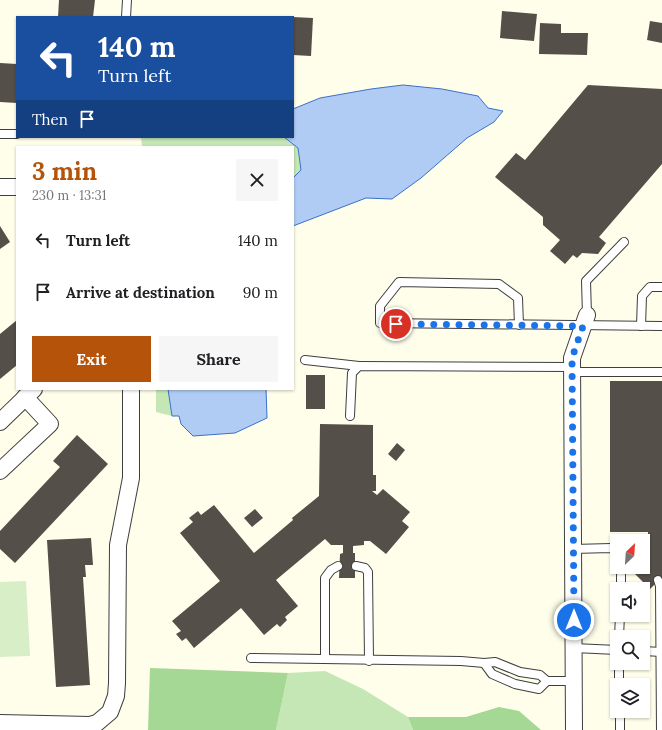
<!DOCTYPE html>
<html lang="en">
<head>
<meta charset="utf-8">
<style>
  :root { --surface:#fff; --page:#f6f6f6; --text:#202124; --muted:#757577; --accent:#b45309 }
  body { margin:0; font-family:Lora,serif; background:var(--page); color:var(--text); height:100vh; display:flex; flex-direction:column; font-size:15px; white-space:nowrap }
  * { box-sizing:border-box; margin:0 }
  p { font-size:13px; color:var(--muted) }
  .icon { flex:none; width:22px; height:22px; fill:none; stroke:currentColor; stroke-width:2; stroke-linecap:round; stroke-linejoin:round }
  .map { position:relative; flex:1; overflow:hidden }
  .panel { position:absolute; left:16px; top:146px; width:278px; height:244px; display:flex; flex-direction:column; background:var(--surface); border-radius:0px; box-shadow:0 1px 3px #0004 }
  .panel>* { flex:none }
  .guide { position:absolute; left:16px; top:16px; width:278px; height:122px; border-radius:0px; box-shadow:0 1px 3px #0004; background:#1a4fa0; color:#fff; overflow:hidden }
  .needle { width:26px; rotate:25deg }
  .buttons { position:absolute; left:610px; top:534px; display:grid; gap:8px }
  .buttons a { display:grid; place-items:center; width:40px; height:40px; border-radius:0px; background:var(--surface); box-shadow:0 1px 3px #0004; font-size:20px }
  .pin { position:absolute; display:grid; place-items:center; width:34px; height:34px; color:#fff; margin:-17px; border:2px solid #fff; border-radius:50%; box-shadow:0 1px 4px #0007 }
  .me { position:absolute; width:44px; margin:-22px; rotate:0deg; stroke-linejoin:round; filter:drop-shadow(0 0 3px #0008) }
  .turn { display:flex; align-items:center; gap:14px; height:84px; padding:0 16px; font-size:18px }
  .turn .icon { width:52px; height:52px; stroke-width:2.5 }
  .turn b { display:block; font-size:28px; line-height:34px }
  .then { display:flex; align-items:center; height:38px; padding:0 16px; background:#0003; gap:8px; font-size:15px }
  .round { display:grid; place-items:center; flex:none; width:42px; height:42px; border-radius:0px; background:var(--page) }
  .overview { display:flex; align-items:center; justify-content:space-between; height:68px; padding:0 16px }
  h1 { font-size:24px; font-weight:700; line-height:30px; color:var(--accent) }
  .button { display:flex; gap:8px; margin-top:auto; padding:8px 16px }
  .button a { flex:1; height:46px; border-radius:0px; background:var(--accent); color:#fff; font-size:16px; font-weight:700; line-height:46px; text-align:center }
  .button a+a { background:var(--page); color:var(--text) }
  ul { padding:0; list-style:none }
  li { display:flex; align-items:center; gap:12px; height:52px; padding:0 16px }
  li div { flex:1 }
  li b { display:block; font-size:15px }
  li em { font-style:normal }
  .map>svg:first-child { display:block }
  .green { fill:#c5e7b6 }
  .forest { fill:#a5d795 }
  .pitch { fill:#d8eec7 }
  .water { fill:#b1ccf4; stroke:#3a71c9 }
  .building { fill:#544f48 }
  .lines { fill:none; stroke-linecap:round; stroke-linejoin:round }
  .service-casing { stroke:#3e3e3e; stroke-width:10 }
  .minor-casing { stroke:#3e3e3e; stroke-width:18 }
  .service { stroke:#fff; stroke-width:8 }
  .minor { stroke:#fff; stroke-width:16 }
  .route { stroke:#1a73e8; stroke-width:7; stroke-dasharray:0 12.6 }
</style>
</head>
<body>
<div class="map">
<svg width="662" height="730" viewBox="0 0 662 730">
  <rect width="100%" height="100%" fill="#fefeea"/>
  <!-- green -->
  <g class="green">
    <polygon points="141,137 284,137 298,148 301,170 293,178 293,147 142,147"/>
    <polygon points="156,389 168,389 172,416 156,412"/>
    <polygon points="325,671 363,689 408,717 413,730 276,730 288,673"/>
  </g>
  <!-- forest -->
  <g class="forest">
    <polygon points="150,668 288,673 276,730 148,730"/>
    <polygon points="499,707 519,711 541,730 413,730 408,717 466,717"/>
  </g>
  <!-- pitch -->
  <polygon class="pitch" points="26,581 30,656 0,657 0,582"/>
  <!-- water -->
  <g class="water">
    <polygon points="403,85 442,89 478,96 488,108 503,111 494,122 467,138 421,178 392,199 366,198 293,226 293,178 301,170 298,148 284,137 293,137 293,109 320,98 371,89"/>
    <polygon points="168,389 266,389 267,418 235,433 193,436 181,424 179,416 172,416"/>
  </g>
  <!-- building -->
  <g class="building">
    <polygon points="59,0 95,0 93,17 58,17"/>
    <polygon points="502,11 537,14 534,41 500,38"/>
    <polygon points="293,17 313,18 311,56 293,55"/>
    <polygon points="650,21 662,23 662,43 647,40"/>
    <polygon points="540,23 561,24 561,33 588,33 587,55 539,54"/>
    <polygon points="0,63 17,64 17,103 0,102"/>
    <polygon points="588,85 662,89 662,164 599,237 606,243 598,254 582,253 577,258 573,255 565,264 550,251 560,240 543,225 543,217 495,177 516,153 525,160"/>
    <polygon points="0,226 10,242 0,249"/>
    <polygon points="17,320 17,365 0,379 0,334"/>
    <rect x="306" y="375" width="19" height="34"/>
    <polygon points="610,381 662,381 662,577 650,589 629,568 643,567 643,554 648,550 648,532 610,532"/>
    <polygon points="320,424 373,425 373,475 376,475 376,491 372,491 377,495 383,489 410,512 402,521 409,527 386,554 370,541 364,541 364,545 353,546 353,553 355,553 355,578 339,578 340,554 343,553 343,545 331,545 325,539 276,580 298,606 285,617 287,620 280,627 277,624 264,635 241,608 194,648 186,638 182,641 176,634 181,631 172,621 220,581 180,533 193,522 189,518 198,511 201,515 214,505 254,553 293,520 292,518 319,496"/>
    <polygon points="77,435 108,464 15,563 0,549 0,531 60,467 53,461"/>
    <polygon points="397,443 405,450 396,461 388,454"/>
    <polygon points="255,509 263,518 252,527 244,518"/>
    <polygon points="91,538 93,565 85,565 86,577 83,577 90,685 56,687 47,540"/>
  </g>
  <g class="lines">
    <defs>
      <g id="service">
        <polyline points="126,17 127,0"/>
        <polyline points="0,134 17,134"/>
        <polyline points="587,315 586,281 624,242"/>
        <polyline points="519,325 518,298 499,284 399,282 380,306 380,323 662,326"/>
        <polyline points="641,326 642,296 650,287 662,287"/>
        <polyline points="305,360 359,366"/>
        <polyline points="573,372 662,372"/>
        <polyline points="350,416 352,373 359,366 572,367"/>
        <polyline points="573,549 611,548 617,551"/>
        <polyline points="356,566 365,568 368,572 369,661"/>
        <polyline points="658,580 660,586 661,730"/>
        <polyline points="621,589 621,567"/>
        <polyline points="619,637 620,615"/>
        <polyline points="574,648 617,650"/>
        <polyline points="643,651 662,652"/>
        <polyline points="251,658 461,661 484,663"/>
        <polyline points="325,659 325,578 331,570 338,566"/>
        <polyline points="619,663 619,685"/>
        <polyline points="547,681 540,675 520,672 495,662 484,663 492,674 515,684 539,689 547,681 574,681"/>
        <polyline points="620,711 620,730"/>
      </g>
      <g id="minor">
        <polyline points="0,187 17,187"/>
        <polyline points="0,422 34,389"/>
        <polyline points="0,471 50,424 25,397"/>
        <polyline points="0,723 90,725 97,723 110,712 116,696 117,683 118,545 131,478 131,389"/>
        <polyline points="574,730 572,358 587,315"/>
      </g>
    </defs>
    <!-- service casing -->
    <use href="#service" class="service-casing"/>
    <!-- minor casing -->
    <use href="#minor" class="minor-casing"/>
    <!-- service -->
    <use href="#service" class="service"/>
    <!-- minor -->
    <use href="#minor" class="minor"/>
  </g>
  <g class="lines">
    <!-- route -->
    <polyline class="route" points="396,324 583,326 572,358 574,620"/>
  </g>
</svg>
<div class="buttons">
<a><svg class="needle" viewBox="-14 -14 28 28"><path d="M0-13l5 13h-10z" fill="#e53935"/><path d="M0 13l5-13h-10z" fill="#757577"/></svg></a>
<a><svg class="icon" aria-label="sound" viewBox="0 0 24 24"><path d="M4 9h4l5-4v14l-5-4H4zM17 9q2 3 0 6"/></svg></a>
<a><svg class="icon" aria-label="search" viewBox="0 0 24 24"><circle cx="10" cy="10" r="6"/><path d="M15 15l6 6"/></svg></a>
<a><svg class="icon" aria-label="layers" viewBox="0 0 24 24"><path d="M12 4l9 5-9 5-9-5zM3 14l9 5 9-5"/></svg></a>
</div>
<div class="pin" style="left:396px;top:324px;background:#d93025"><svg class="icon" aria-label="arrive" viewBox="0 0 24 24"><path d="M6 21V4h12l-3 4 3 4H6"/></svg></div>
<svg class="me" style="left:574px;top:620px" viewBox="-20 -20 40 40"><circle r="17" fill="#1a73e8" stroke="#fff" stroke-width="3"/><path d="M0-11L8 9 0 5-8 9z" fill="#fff"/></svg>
<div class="guide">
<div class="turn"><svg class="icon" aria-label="left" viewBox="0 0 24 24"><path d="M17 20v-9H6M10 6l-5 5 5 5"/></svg><div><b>140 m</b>Turn left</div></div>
<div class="then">Then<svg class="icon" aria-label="arrive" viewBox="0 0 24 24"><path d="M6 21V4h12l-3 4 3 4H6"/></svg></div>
</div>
<section class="panel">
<div class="overview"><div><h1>3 min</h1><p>230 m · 13:31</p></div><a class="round"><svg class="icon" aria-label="close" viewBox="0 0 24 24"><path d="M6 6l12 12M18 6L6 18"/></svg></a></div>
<ul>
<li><svg class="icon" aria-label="left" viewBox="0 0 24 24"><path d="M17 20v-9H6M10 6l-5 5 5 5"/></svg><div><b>Turn left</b></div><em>140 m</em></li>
<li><svg class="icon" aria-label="arrive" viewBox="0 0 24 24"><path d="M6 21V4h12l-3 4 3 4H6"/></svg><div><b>Arrive at destination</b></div><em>90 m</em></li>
</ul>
<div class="button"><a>Exit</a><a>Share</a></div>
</section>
</div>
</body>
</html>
